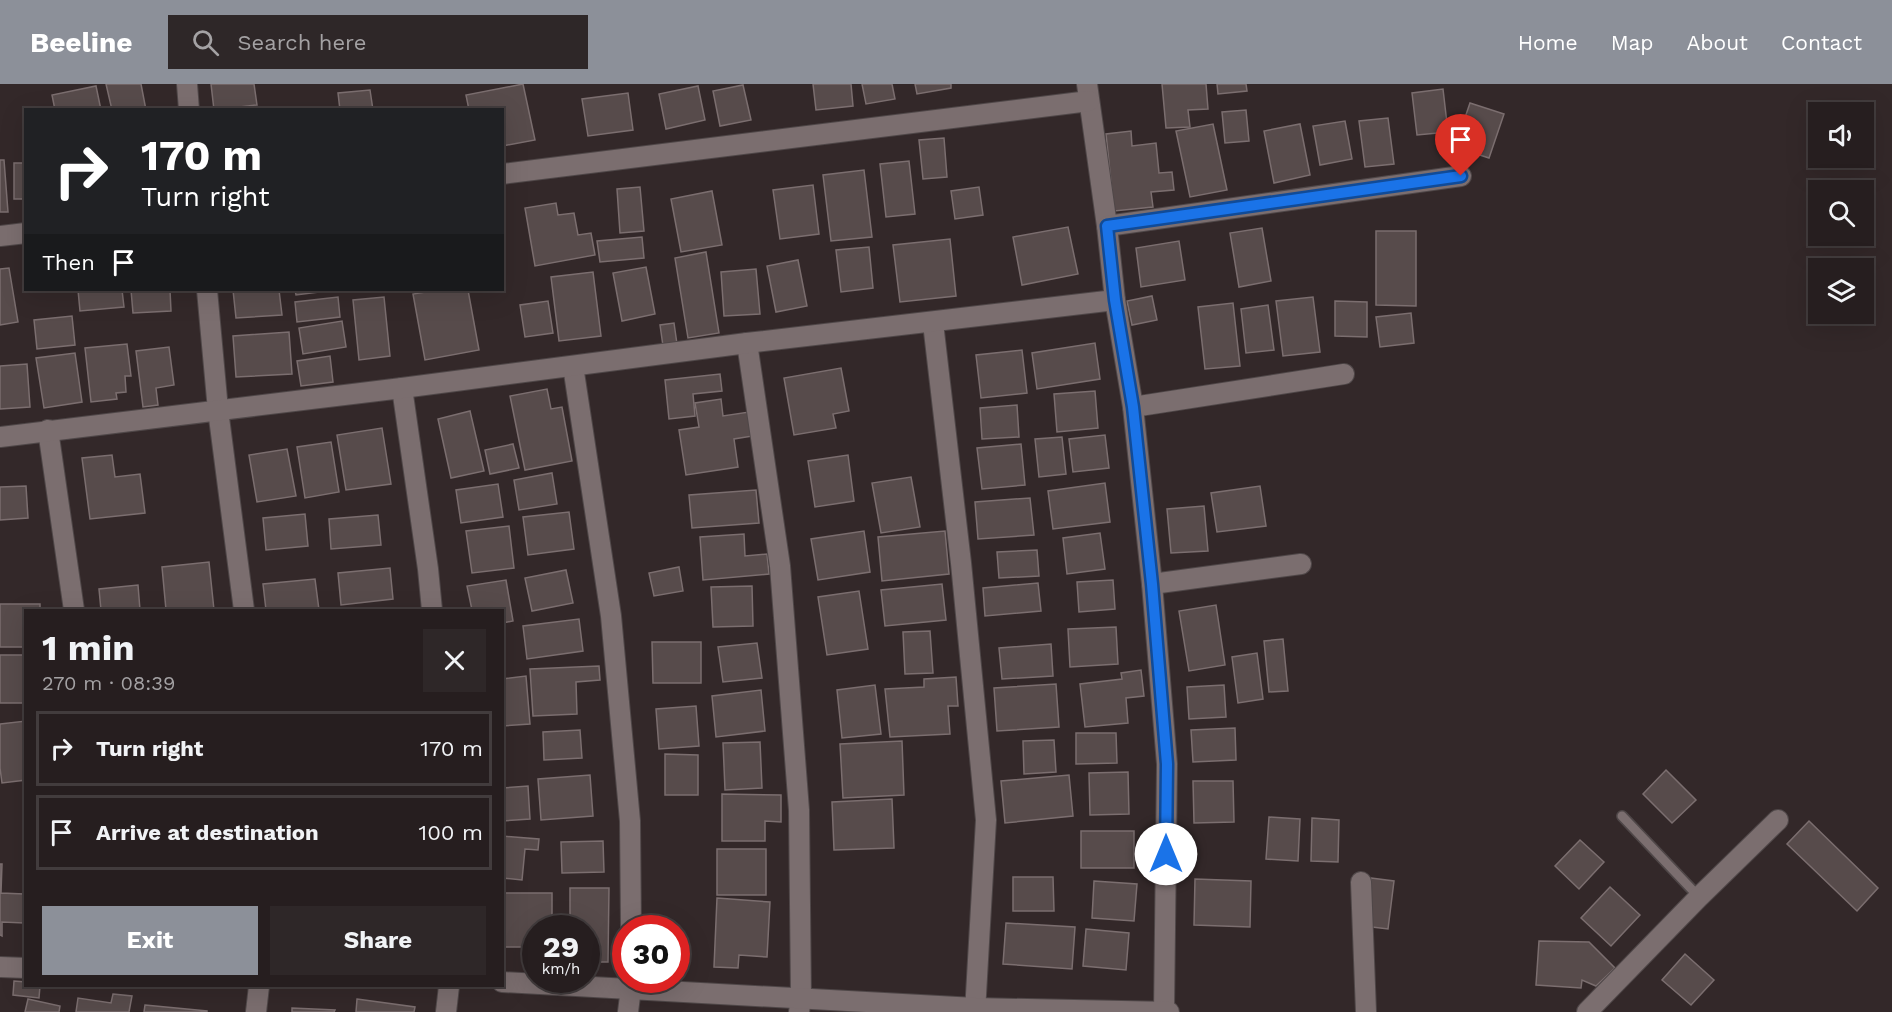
<!DOCTYPE html>
<html lang="en">
<head>
<meta charset="utf-8">
<style>
  :root { --surface:#261e1f; --page:#2e2728; --text:#f1f3f6; --muted:#a4a2a4; --line:#423c3d; --accent:#8c9099 }
  body { margin:0; font-family:"Work Sans",sans-serif; background:var(--page); color:var(--text); height:100vh; display:flex; flex-direction:column; font-size:22px; white-space:nowrap }
  * { box-sizing:border-box; margin:0 }
  p { font-size:20px; color:var(--muted) }
  .icon { flex:none; width:33px; height:33px; fill:none; stroke:currentColor; stroke-width:2; stroke-linecap:round; stroke-linejoin:round }
  .map { position:relative; flex:1; overflow:hidden }
  .sheet { position:absolute; left:24px; top:525px; width:480px; height:378px; display:flex; flex-direction:column; background:var(--surface); border-radius:0px; box-shadow:0 6px 24px #0002,0 0 0 2px var(--line) }
  .sheet>* { flex:none }
  .guide { position:absolute; left:24px; top:24px; width:480px; height:183px; border-radius:0px; box-shadow:0 6px 24px #0002,0 0 0 2px var(--line); background:#202124; color:#fff; overflow:hidden }
  .tools { position:absolute; left:1808px; top:18px; display:grid; gap:12px }
  .tools a { display:grid; place-items:center; width:66px; height:66px; border-radius:0px; background:var(--surface); box-shadow:0 6px 24px #0002,0 0 0 2px var(--line); font-size:30px }
  .speed { position:absolute; left:522px; top:831px; display:flex; gap:12px; font-size:30px; font-weight:700; text-align:center }
  .speed>* { display:grid; place-content:center; width:78px; height:78px; border-radius:50%; background:var(--surface); box-shadow:0 6px 24px #0002,0 0 0 2px var(--line); line-height:1 }
  .speed small { font-size:15px; font-weight:400 }
  .speed .limit { border:9px solid #d22; background:#fff; color:#111 }
  .pin { position:absolute; display:grid; place-items:center; width:51px; height:51px; color:#fff; margin:-62px -26px; border-radius:50% 50% 50% 0; rotate:-45deg; box-shadow:0 0 6px #0007 }
  .pin .icon { rotate:45deg }
  .me { position:absolute; width:66px; margin:-33px; rotate:0deg; stroke-linejoin:round; filter:drop-shadow(0 0 4px #0008) }
  .turn { display:flex; align-items:center; gap:21px; height:126px; padding:0 18px; font-size:27px }
  .turn .icon { width:78px; height:78px; stroke-width:2.5 }
  .turn b { display:block; font-size:42px; line-height:51px }
  .then { display:flex; align-items:center; height:57px; padding:0 18px; background:#0003; gap:12px; font-size:22px }
  .round { display:grid; place-items:center; flex:none; width:63px; height:63px; border-radius:0px; background:var(--page) }
  .summary { display:flex; align-items:center; justify-content:space-between; height:102px; padding:0 18px }
  h1 { font-size:36px; font-weight:700; line-height:45px }
  .primary-button { display:flex; gap:12px; margin-top:auto; padding:12px 18px }
  .primary-button a { flex:1; height:69px; border-radius:0px; background:var(--accent); color:#fff; font-size:24px; font-weight:700; line-height:69px; text-align:center }
  .primary-button a+a { background:var(--page); color:var(--text) }
  ul { padding:0; list-style:none }
  li { display:flex; align-items:center; gap:18px; height:75px; margin:0 12px 9px; padding:0 6px; border:3px solid var(--line); border-radius:0px }
  li div { flex:1 }
  li b { display:block; font-size:22px }
  li em { font-style:normal }
  header { display:flex; align-items:center; gap:36px; box-sizing:border-box; height:84px; padding:0 30px; background:var(--accent); color:#fff }
  header strong { font-size:28px }
  nav { display:flex; gap:33px; margin-inline-start:auto; font-size:21px }
  .search { width:420px; height:54px; background:var(--page); display:flex; align-items:center; gap:15px; box-sizing:border-box; padding:0 21px; border-radius:0px; color:var(--muted); font-size:22px }
  .map>svg:first-child { display:block }
  .building { fill:#574b4b; stroke:#7b6e6f; stroke-width:1.5 }
  .lines { fill:none; stroke-linecap:round; stroke-linejoin:round }
  .service-casing { stroke:#4f4748; stroke-width:12 }
  .minor-casing { stroke:#4f4748; stroke-width:22 }
  .service { stroke:#7b6e6f; stroke-width:9 }
  .minor { stroke:#7b6e6f; stroke-width:20 }
  .route-casing { stroke:#114b97; stroke-width:15 }
  .route { stroke:#1a73e8; stroke-width:10 }
</style>
</head>
<body>
<header>
<strong>Beeline</strong>
<div class="search"><svg class="icon" aria-label="search" viewBox="0 0 24 24"><circle cx="10" cy="10" r="6"/><path d="M15 15l6 6"/></svg>Search here</div>
<nav><a>Home</a><a>Map</a><a>About</a><a>Contact</a></nav>
</header>
<div class="map">
<svg width="1892" height="928" viewBox="0 0 1892 928">
  <rect width="100%" height="100%" fill="#332829"/>
  <!-- building -->
  <g class="building">
    <polygon points="106,0 141,0 146,26 112,26"/>
    <polygon points="211,0 254,0 257,21 214,26"/>
    <polygon points="523,0 535,56 502,62 502,26 469,26 466,11"/>
    <polygon points="813,0 851,0 853,22 816,26"/>
    <polygon points="862,0 892,0 895,15 866,20"/>
    <polygon points="915,0 951,0 951,4 917,10"/>
    <polygon points="1162,0 1206,0 1208,25 1188,26 1190,43 1166,44"/>
    <polygon points="1217,0 1246,0 1247,7 1218,10"/>
    <polygon points="743,1 751,36 720,42 713,7"/>
    <polygon points="96,2 101,26 55,26 52,11"/>
    <polygon points="698,2 705,36 666,45 659,10"/>
    <polygon points="1443,5 1448,48 1417,51 1412,9"/>
    <polygon points="370,6 373,26 340,26 338,9"/>
    <polygon points="628,9 633,46 588,52 582,15"/>
    <polygon points="1470,19 1504,30 1489,74 1455,63"/>
    <polygon points="1246,26 1249,57 1225,59 1222,28"/>
    <polygon points="1388,34 1394,80 1365,83 1359,37"/>
    <polygon points="1345,37 1352,75 1320,81 1313,42"/>
    <polygon points="1213,40 1227,106 1190,113 1176,47"/>
    <polygon points="1300,40 1310,91 1274,99 1264,47"/>
    <polygon points="1131,47 1132,62 1156,59 1159,89 1172,88 1174,106 1151,108 1153,123 1114,127 1106,50"/>
    <polygon points="944,54 947,93 923,95 919,56"/>
    <polygon points="0,76 4,76 8,128 0,128"/>
    <polygon points="909,77 915,130 886,133 880,80"/>
    <rect x="14" y="79" width="12" height="36"/>
    <polygon points="864,86 872,153 831,157 823,91"/>
    <polygon points="813,101 819,150 780,155 773,106"/>
    <polygon points="640,103 644,147 620,149 617,105"/>
    <polygon points="979,103 983,131 955,135 951,107"/>
    <polygon points="712,107 722,161 681,168 671,115"/>
    <polygon points="556,119 558,131 574,129 578,151 591,149 595,171 535,182 525,124"/>
    <polygon points="1068,143 1078,190 1022,201 1013,153"/>
    <polygon points="1262,144 1271,197 1239,203 1230,149"/>
    <polygon points="1376,147 1416,147 1416,222 1376,221"/>
    <polygon points="642,153 644,174 600,178 597,157"/>
    <polygon points="950,155 956,212 900,218 893,161"/>
    <polygon points="1179,157 1185,196 1141,203 1136,164"/>
    <polygon points="869,163 873,204 841,208 836,166"/>
    <polygon points="706,168 719,249 688,254 675,174"/>
    <polygon points="798,176 807,222 776,228 767,182"/>
    <polygon points="646,183 655,230 622,237 613,189"/>
    <polygon points="9,184 18,238 0,241 0,185"/>
    <polygon points="756,185 760,230 724,232 721,188"/>
    <polygon points="593,188 601,252 559,257 551,193"/>
    <polygon points="78,206 122,206 124,223 80,227"/>
    <polygon points="131,206 170,206 171,227 133,229"/>
    <polygon points="233,206 279,206 282,231 236,234"/>
    <polygon points="295,206 335,206 296,211"/>
    <polygon points="438,206 468,206 479,266 425,276 413,210"/>
    <polygon points="1152,212 1157,236 1132,241 1127,217"/>
    <polygon points="338,213 340,233 297,238 295,218"/>
    <polygon points="384,213 390,272 359,276 353,216"/>
    <polygon points="1313,213 1320,268 1283,272 1276,217"/>
    <polygon points="548,217 553,249 525,253 520,221"/>
    <polygon points="1335,217 1367,218 1367,253 1335,252"/>
    <polygon points="1233,219 1240,282 1205,285 1198,223"/>
    <polygon points="1268,221 1274,266 1246,269 1241,225"/>
    <polygon points="1411,229 1414,259 1380,263 1376,233"/>
    <polygon points="72,232 75,261 37,265 34,236"/>
    <polygon points="342,237 346,263 303,270 299,244"/>
    <polygon points="674,239 677,260 663,262 660,241"/>
    <polygon points="289,248 292,290 236,293 233,252"/>
    <polygon points="1095,259 1100,295 1037,305 1032,269"/>
    <polygon points="127,260 131,292 125,292 126,308 116,309 117,315 91,318 85,264"/>
    <polygon points="169,263 174,301 156,304 158,321 143,323 136,267"/>
    <polygon points="1022,266 1027,309 981,314 976,271"/>
    <polygon points="75,269 82,318 44,324 36,274"/>
    <polygon points="330,272 333,298 301,302 297,277"/>
    <polygon points="27,280 30,323 0,325 0,282"/>
    <polygon points="841,284 849,327 833,330 836,344 794,351 784,294"/>
    <polygon points="720,290 722,307 693,310 695,332 669,335 665,296"/>
    <polygon points="547,305 551,325 562,323 572,377 525,386 510,312"/>
    <polygon points="1095,307 1098,344 1057,348 1054,310"/>
    <polygon points="721,315 723,332 749,328 753,352 734,355 738,383 686,391 679,346 699,343 695,319"/>
    <polygon points="1017,321 1019,353 982,355 980,324"/>
    <polygon points="470,327 484,387 451,394 438,335"/>
    <polygon points="382,344 391,400 346,406 337,351"/>
    <polygon points="1105,351 1109,384 1073,388 1069,355"/>
    <polygon points="1062,353 1066,390 1039,393 1035,355"/>
    <polygon points="331,358 339,408 305,414 297,363"/>
    <polygon points="513,360 519,384 490,390 485,366"/>
    <polygon points="1021,360 1025,401 982,405 977,364"/>
    <polygon points="287,365 296,412 257,418 249,371"/>
    <polygon points="112,371 115,393 140,390 145,429 90,435 82,374"/>
    <polygon points="848,371 854,417 815,423 808,377"/>
    <polygon points="552,389 557,420 519,426 514,396"/>
    <polygon points="911,393 920,443 881,449 872,399"/>
    <polygon points="1105,399 1110,438 1053,445 1048,407"/>
    <polygon points="498,400 503,433 461,439 456,406"/>
    <polygon points="26,402 28,434 0,436 0,403"/>
    <polygon points="1260,402 1266,442 1217,448 1211,409"/>
    <polygon points="756,406 759,439 692,444 689,411"/>
    <polygon points="1030,414 1034,451 978,455 975,418"/>
    <polygon points="1204,422 1208,467 1171,469 1167,425"/>
    <polygon points="569,428 574,465 528,471 523,433"/>
    <polygon points="305,430 308,462 266,466 263,434"/>
    <polygon points="378,431 381,461 331,465 329,435"/>
    <polygon points="509,442 514,484 472,489 466,447"/>
    <polygon points="864,447 870,488 818,496 811,455"/>
    <polygon points="945,447 949,490 882,497 878,453"/>
    <polygon points="1100,449 1105,485 1067,490 1063,454"/>
    <polygon points="744,450 745,472 767,470 769,490 703,496 700,453"/>
    <polygon points="1037,466 1039,492 999,494 997,468"/>
    <polygon points="209,478 214,526 166,526 162,483"/>
    <polygon points="679,483 683,507 654,512 649,489"/>
    <polygon points="390,484 393,515 341,521 338,489"/>
    <polygon points="566,486 573,519 532,527 525,494"/>
    <polygon points="315,495 319,526 266,526 263,500"/>
    <polygon points="506,496 513,537 502,539 502,526 472,526 467,502"/>
    <polygon points="1113,496 1115,525 1079,528 1077,498"/>
    <polygon points="1038,499 1041,527 985,532 983,504"/>
    <polygon points="942,500 946,536 885,542 881,506"/>
    <polygon points="138,501 140,526 101,526 99,505"/>
    <polygon points="752,502 753,542 713,543 711,503"/>
    <polygon points="859,507 868,565 827,571 818,513"/>
    <polygon points="0,520 40,520 40,526 26,526 26,563 0,563"/>
    <polygon points="1216,521 1225,581 1189,587 1179,527"/>
    <polygon points="579,535 583,567 527,575 523,542"/>
    <polygon points="1116,543 1118,580 1070,583 1068,545"/>
    <polygon points="930,547 933,589 905,590 903,548"/>
    <polygon points="1283,555 1288,607 1269,608 1264,557"/>
    <polygon points="652,558 701,558 701,599 653,599"/>
    <polygon points="757,559 762,594 723,598 718,563"/>
    <polygon points="1051,560 1053,592 1002,595 999,564"/>
    <polygon points="1257,569 1263,615 1238,619 1232,573"/>
    <rect x="0" y="571" width="26" height="48"/>
    <polygon points="599,582 600,596 576,598 577,630 533,632 530,585"/>
    <polygon points="1141,586 1144,612 1126,614 1128,639 1085,643 1080,600 1122,595 1121,589"/>
    <polygon points="526,592 530,640 502,642 502,595"/>
    <polygon points="956,593 958,622 948,622 950,650 890,653 885,605 924,603 924,595"/>
    <polygon points="1056,600 1059,643 997,647 994,604"/>
    <polygon points="875,601 881,650 842,654 837,606"/>
    <polygon points="1224,601 1226,633 1189,635 1187,603"/>
    <polygon points="761,606 765,647 716,653 712,612"/>
    <polygon points="696,622 699,662 659,665 656,625"/>
    <polygon points="26,637 26,696 2,699 0,684 0,640"/>
    <polygon points="1235,644 1236,676 1193,678 1191,646"/>
    <polygon points="580,646 582,674 544,676 543,648"/>
    <polygon points="1076,649 1116,649 1117,679 1076,680"/>
    <polygon points="1054,656 1056,688 1024,690 1023,657"/>
    <polygon points="902,657 904,711 843,714 840,660"/>
    <polygon points="760,658 762,704 725,706 723,659"/>
    <polygon points="665,670 698,671 698,711 665,711"/>
    <polygon points="1666,686 1696,716 1672,739 1643,710"/>
    <polygon points="1128,688 1129,730 1090,731 1089,689"/>
    <polygon points="590,691 593,732 541,736 538,695"/>
    <polygon points="1069,691 1073,732 1005,739 1001,697"/>
    <polygon points="1193,697 1233,697 1234,738 1194,739"/>
    <polygon points="528,702 530,735 502,737 502,704"/>
    <polygon points="722,710 781,711 781,738 765,737 765,757 722,757"/>
    <polygon points="892,715 894,764 834,766 832,718"/>
    <polygon points="1269,733 1300,735 1298,777 1266,775"/>
    <polygon points="1312,734 1339,736 1338,778 1311,777"/>
    <polygon points="1809,737 1878,804 1857,827 1787,760"/>
    <rect x="1081" y="747" width="53" height="37"/>
    <polygon points="502,752 539,755 538,766 525,765 522,796 502,794"/>
    <polygon points="1580,756 1604,778 1579,805 1555,782"/>
    <polygon points="603,757 604,788 562,789 561,758"/>
    <rect x="717" y="765" width="49" height="46"/>
    <polygon points="0,780 2,780 1,809 24,810 24,839 2,838 2,852 0,851"/>
    <polygon points="1013,793 1053,793 1054,827 1013,827"/>
    <polygon points="1371,794 1394,797 1388,845 1364,842"/>
    <polygon points="1195,795 1251,797 1250,843 1194,841"/>
    <polygon points="1094,797 1137,800 1134,837 1092,834"/>
    <polygon points="1610,803 1640,831 1611,862 1581,834"/>
    <polygon points="570,804 609,804 608,878 586,878 586,844 570,844"/>
    <polygon points="502,809 552,809 552,844 536,844 536,863 502,863"/>
    <polygon points="717,814 770,818 767,873 739,871 738,884 714,883"/>
    <polygon points="1006,839 1075,843 1072,885 1003,880"/>
    <polygon points="1086,845 1129,849 1126,886 1083,882"/>
    <polygon points="1539,857 1589,858 1615,884 1596,902 1582,896 1581,904 1536,901"/>
    <polygon points="1685,870 1714,896 1691,921 1662,896"/>
    <polygon points="14,897 26,898 26,902 40,902 39,914 13,911"/>
    <polygon points="113,910 132,912 129,928 76,928 78,914 111,919"/>
    <polygon points="28,915 60,922 59,928 25,928"/>
    <polygon points="357,915 415,923 414,928 356,928"/>
    <polygon points="145,921 207,927 207,928 144,928"/>
    <polygon points="292,924 335,926 334,928 292,928"/>
  </g>
  <g class="lines">
    <defs>
      <polyline id="service" points="1622,732 1699,813"/>
      <g id="minor">
        <polyline points="187,0 189,26"/>
        <polyline points="1087,0 1107,142 1115,216 1133,323 1152,500 1167,680 1164,928"/>
        <polyline points="502,90 1089,17"/>
        <polyline points="1107,142 1461,92"/>
        <polyline points="0,152 26,149"/>
        <polyline points="207,206 218,326 244,526"/>
        <polyline points="933,239 961,479 986,736 975,928"/>
        <polyline points="747,259 780,482 799,726 801,915 799,928"/>
        <polyline points="573,282 611,532 630,737 631,844"/>
        <polyline points="402,304 428,485 432,526"/>
        <polyline points="1133,323 1344,290"/>
        <polyline points="48,346 74,526"/>
        <polyline points="0,353 402,304 747,259 1115,216"/>
        <polyline points="1152,500 1301,480"/>
        <polyline points="1361,798 1366,928"/>
        <polyline points="0,883 26,884"/>
        <polyline points="502,898 975,924 1169,928"/>
        <polyline points="256,928 259,902"/>
        <polyline points="446,928 449,902"/>
        <polyline points="628,928 632,896"/>
        <polyline points="1587,928 1699,813 1778,736"/>
      </g>
    </defs>
    <!-- service casing -->
    <use href="#service" class="service-casing"/>
    <!-- minor casing -->
    <use href="#minor" class="minor-casing"/>
    <!-- service -->
    <use href="#service" class="service"/>
    <!-- minor -->
    <use href="#minor" class="minor"/>
  </g>
  <g class="lines">
    <defs>
      <polyline id="route" points="1166,770 1167,680 1152,500 1133,323 1115,216 1107,142 1461,92"/>
    </defs>
    <!-- route casing -->
    <use href="#route" class="route-casing"/>
    <!-- route -->
    <use href="#route" class="route"/>
  </g>
</svg>
<div class="tools">
<a><svg class="icon" aria-label="sound" viewBox="0 0 24 24"><path d="M4 9h4l5-4v14l-5-4H4zM17 9q2 3 0 6"/></svg></a>
<a><svg class="icon" aria-label="search" viewBox="0 0 24 24"><circle cx="10" cy="10" r="6"/><path d="M15 15l6 6"/></svg></a>
<a><svg class="icon" aria-label="layers" viewBox="0 0 24 24"><path d="M12 4l9 5-9 5-9-5zM3 14l9 5 9-5"/></svg></a>
</div>
<div class="speed"><div>29<small>km/h</small></div><div class="limit">30</div></div>
<div class="pin" style="left:1461px;top:92px;background:#d93025"><svg class="icon" aria-label="arrive" viewBox="0 0 24 24"><path d="M6 21V4h12l-3 4 3 4H6"/></svg></div>
<svg class="me" style="left:1166px;top:770px" viewBox="-20 -20 40 40"><circle r="19" fill="#fff"/><path d="M0-13L10 11 0 6-10 11z" fill="#1a73e8"/></svg>
<div class="guide">
<div class="turn"><svg class="icon" aria-label="right" viewBox="0 0 24 24"><path d="M7 20v-9h11M14 6l5 5-5 5"/></svg><div><b>170 m</b>Turn right</div></div>
<div class="then">Then<svg class="icon" aria-label="arrive" viewBox="0 0 24 24"><path d="M6 21V4h12l-3 4 3 4H6"/></svg></div>
</div>
<section class="sheet">
<div class="summary"><div><h1>1 min</h1><p>270 m · 08:39</p></div><a class="round"><svg class="icon" aria-label="close" viewBox="0 0 24 24"><path d="M6 6l12 12M18 6L6 18"/></svg></a></div>
<ul>
<li><svg class="icon" aria-label="right" viewBox="0 0 24 24"><path d="M7 20v-9h11M14 6l5 5-5 5"/></svg><div><b>Turn right</b></div><em>170 m</em></li>
<li><svg class="icon" aria-label="arrive" viewBox="0 0 24 24"><path d="M6 21V4h12l-3 4 3 4H6"/></svg><div><b>Arrive at destination</b></div><em>100 m</em></li>
</ul>
<div class="primary-button"><a>Exit</a><a>Share</a></div>
</section>
</div>
</body>
</html>
